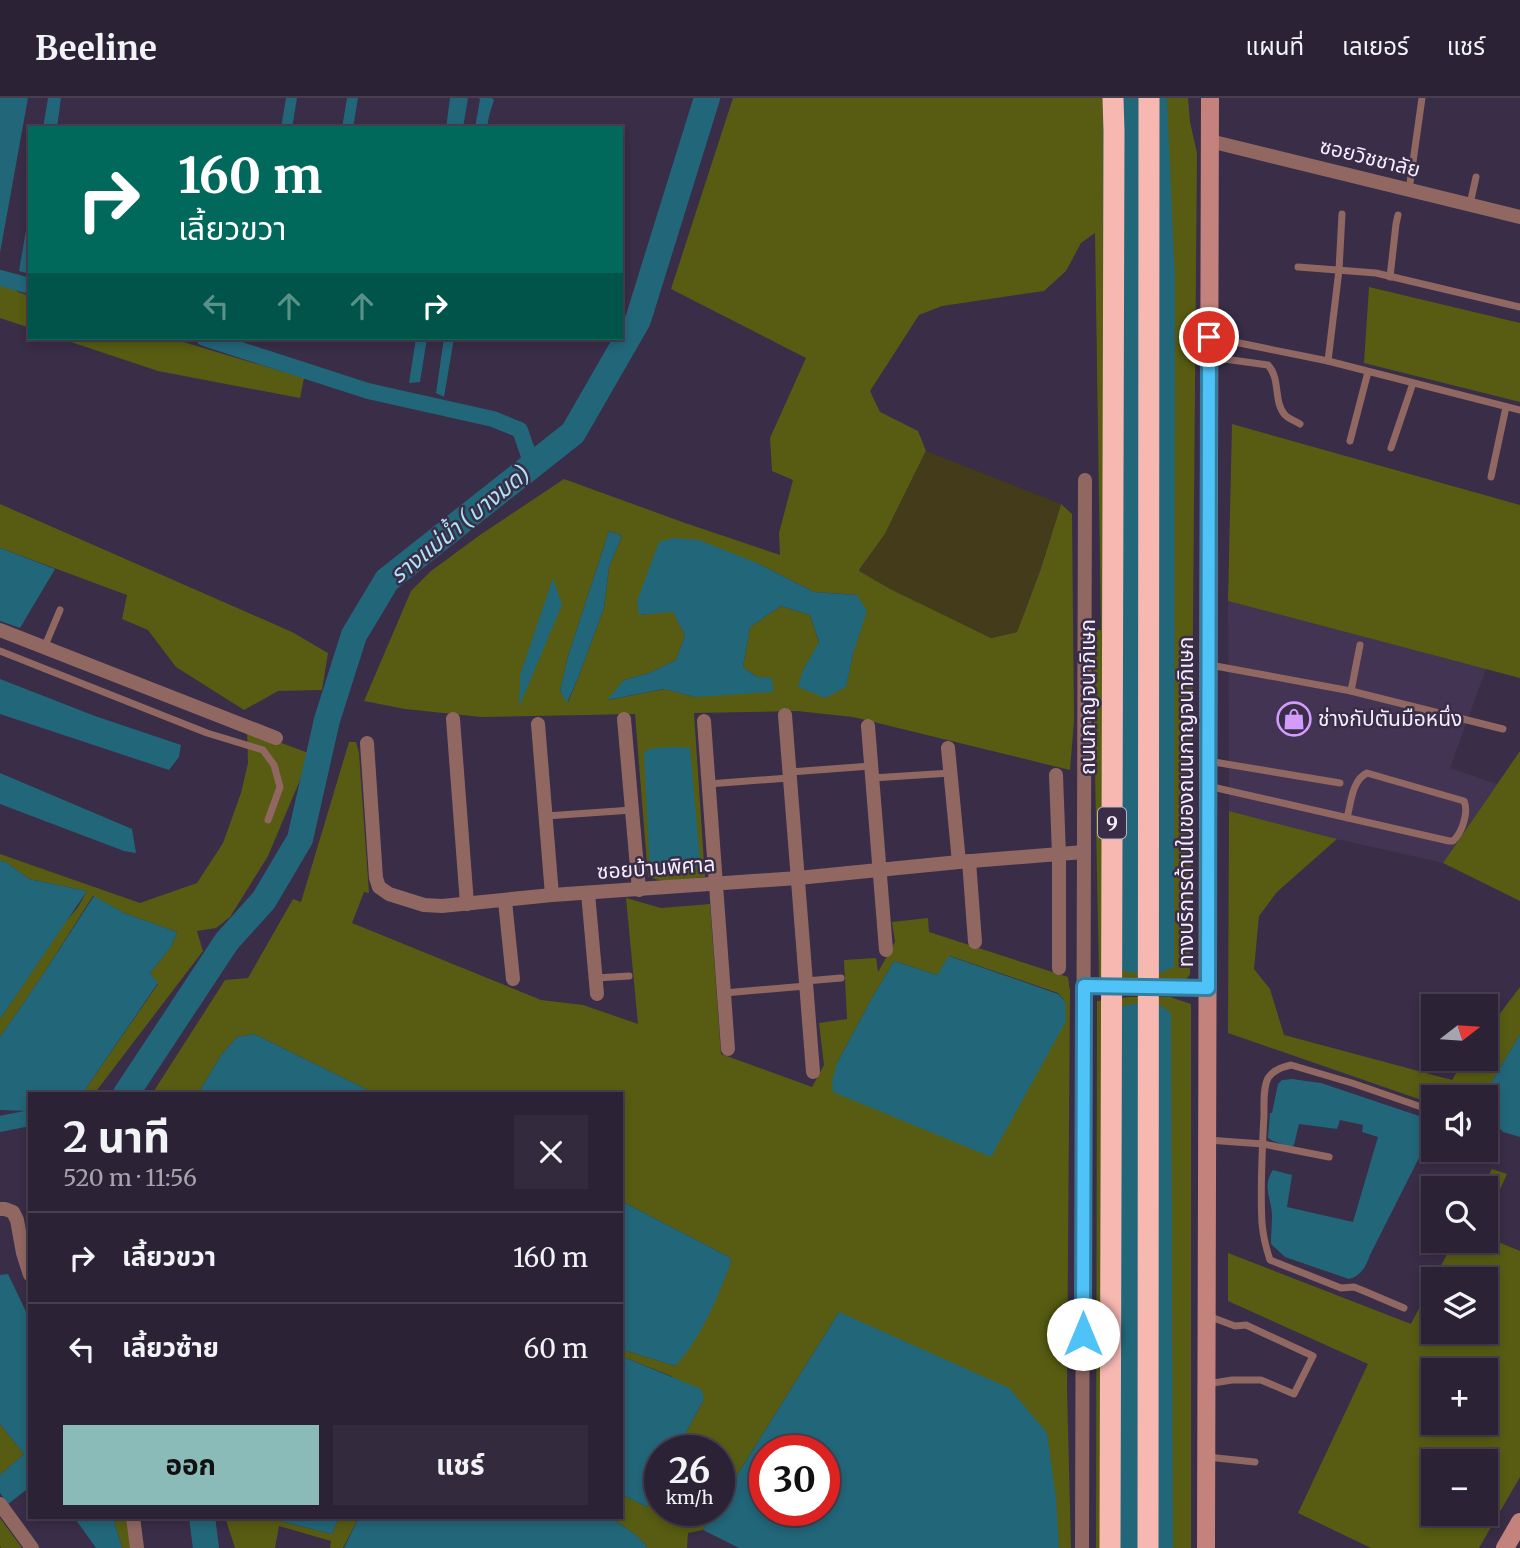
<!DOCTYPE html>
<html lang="th">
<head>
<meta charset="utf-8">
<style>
  :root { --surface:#2b2235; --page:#332a3d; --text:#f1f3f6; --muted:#a6a4ad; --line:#473f50; --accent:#8bbbb9 }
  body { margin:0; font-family:Merriweather,"Noto Sans Thai",serif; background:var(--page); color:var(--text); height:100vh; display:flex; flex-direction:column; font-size:26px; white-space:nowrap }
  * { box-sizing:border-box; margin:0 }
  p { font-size:23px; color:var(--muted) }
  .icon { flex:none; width:38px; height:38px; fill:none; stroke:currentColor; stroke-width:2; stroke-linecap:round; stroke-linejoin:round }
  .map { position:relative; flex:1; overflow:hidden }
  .drawer { position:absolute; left:28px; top:994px; width:595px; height:427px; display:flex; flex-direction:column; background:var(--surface); border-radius:0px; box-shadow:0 4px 10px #0003,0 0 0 2px var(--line) }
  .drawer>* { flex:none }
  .banner { position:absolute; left:28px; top:28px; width:595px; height:214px; border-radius:0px; box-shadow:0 4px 10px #0003,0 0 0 2px var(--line); background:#00695c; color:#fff; overflow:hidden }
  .needle { width:46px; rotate:73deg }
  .buttons { position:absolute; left:1421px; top:896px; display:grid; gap:14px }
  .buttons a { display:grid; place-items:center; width:77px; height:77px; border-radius:0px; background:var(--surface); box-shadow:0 4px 10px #0003,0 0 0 2px var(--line); font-size:35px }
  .speed { position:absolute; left:644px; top:1337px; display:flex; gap:14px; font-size:35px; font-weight:700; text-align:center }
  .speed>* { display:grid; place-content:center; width:91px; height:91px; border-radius:50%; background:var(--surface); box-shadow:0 4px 10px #0003,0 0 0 2px var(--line); line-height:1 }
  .speed small { font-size:18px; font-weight:400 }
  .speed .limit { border:10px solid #d22; background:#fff; color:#111 }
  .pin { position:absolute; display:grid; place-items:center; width:60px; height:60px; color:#fff; margin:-30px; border:4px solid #fff; border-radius:50%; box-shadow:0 2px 7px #0007 }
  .me { position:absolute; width:77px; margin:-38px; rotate:0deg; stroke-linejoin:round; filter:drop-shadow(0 0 5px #0008) }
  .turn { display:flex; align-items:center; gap:24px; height:147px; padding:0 35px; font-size:32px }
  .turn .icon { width:91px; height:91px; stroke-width:2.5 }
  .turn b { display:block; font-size:49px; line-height:60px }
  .lanes { display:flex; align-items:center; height:66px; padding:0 35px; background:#0003; justify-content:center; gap:35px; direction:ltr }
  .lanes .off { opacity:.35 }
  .round { display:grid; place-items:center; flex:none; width:74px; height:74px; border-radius:0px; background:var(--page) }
  .head { display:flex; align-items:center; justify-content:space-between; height:119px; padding:0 35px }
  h1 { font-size:42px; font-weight:700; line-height:52px }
  .button { display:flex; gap:14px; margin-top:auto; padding:14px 35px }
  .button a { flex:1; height:80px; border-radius:0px; background:var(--accent); color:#111; font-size:28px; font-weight:700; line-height:80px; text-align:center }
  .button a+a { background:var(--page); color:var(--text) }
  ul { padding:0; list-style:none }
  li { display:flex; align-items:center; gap:21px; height:91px; padding:0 35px; border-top:2px solid var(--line) }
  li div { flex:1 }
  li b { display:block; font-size:26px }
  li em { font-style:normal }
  header { display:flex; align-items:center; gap:42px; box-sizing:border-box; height:98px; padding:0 35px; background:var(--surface); border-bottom:2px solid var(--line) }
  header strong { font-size:33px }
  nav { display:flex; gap:38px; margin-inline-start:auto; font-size:24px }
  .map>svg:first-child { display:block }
  .built { fill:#443454 }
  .green { fill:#575c12; fill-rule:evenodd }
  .sand { fill:#433b1a }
  .water { fill:#226679; fill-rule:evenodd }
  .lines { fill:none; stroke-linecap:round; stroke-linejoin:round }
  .canal { stroke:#226679; stroke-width:16 }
  .river { stroke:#226679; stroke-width:26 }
  .lane { stroke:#916762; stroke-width:7 }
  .street { stroke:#916762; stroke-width:14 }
  .secondary { stroke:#c4827c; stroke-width:18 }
  .highway-bridge { stroke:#f7b8b2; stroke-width:21 }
  .route-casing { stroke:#337fa1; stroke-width:18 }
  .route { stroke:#4fc3f7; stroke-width:12 }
  .labels { text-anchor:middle; stroke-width:5; stroke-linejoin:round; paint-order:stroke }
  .shield { fill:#392d47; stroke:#bdb3c7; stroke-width:2 }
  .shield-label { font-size:19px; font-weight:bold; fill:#f5edfe }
  .street-label { font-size:21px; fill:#f5edfe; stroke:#392d47 }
  .poi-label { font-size:21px; fill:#f5edfe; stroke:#392d47; text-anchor:start }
  .water-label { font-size:23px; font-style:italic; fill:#aee5f6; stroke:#392d47 }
</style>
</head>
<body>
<header>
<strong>Beeline</strong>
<nav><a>แผนที่</a><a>เลเยอร์</a><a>แชร์</a></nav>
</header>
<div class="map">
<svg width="1520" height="1450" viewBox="0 0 1520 1450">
  <rect width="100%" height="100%" fill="#392d47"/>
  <!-- built -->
  <polygon class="built" points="1228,503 1486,571 1450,670 1497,686 1443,765 1337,741 1229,713"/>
  <!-- green -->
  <g class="green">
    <path d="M733 0H1188L1190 24 1197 55 1190 876 1186 882 1167 885 1099 879 1093 569 1094 532H1101L1095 135 1081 145 1066 173 1044 193 942 208 919 217 870 293 880 314 918 333 926 353 885 436 859 472 991 540 1017 534 1041 470 1061 406 1072 416 1074 623 1070 672 853 619 797 613 694 615 705 779 662 783 648 779 635 616 481 619 405 611 364 603 411 493 431 473 480 437 564 381 685 425 780 457 779 435 793 382 772 373 770 340 806 260 671 191ZM609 433 622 438 609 469 604 510 578 580 568 604 560 593 568 558ZM757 465 814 494 857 497 853 556 846 588 803 572 819 545 810 517 781 508 750 529 743 569 757 579 695 599 665 591 608 602 624 582 649 575 676 562 685 537 673 513 640 517ZM553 481 538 562 520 606Z"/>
    <polygon points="0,179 18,194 30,198 30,230 0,220"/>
    <polygon points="1369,189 1520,225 1520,304 1364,265"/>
    <polygon points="59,240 170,240 304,280 300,300 158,273"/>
    <polygon points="1232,326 1520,407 1520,580 1228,503"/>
    <polygon points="0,406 292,534 328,555 322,592 278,593 244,612 176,569 148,532 122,521 127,497 0,450"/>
    <polygon points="247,632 311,656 268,758 230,819 216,830 197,833 203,853 94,996 82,996 158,886 150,875 171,849 177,834 124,815 93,798 40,881 0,939 0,921 64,826 78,809 87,793 29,781 6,764 0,763 0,756 140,805 197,785 223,745 241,695 248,665"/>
    <path d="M349 644H356L359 655 369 795 364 794 352 825 541 902 583 907 638 926 626 800 661 810 710 806 721 956 812 989 824 967 819 925 847 921 844 862 876 860 878 874 895 844 892 824 928 820 929 834 1068 879 1070 893 1067 1290 1071 1450H1055L839 1214 719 1406V1353H676L704 1301 671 1278 621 1258V1251L675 1268 731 1164 729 1159 621 1103V996H376L254 936 237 939 221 957 198 996H152L225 882 248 880 293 801 301 804ZM950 858 1058 895 1065 903 837 965 872 900 894 863 937 877Z"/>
    <polygon points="1520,653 1520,803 1443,765"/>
    <polygon points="1229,713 1337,741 1277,794 1259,818 1254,871 1270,891 1284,937 1452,982 1465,961 1486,961 1486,934 1520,889 1520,936 1483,999 1433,999 1433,1006 1228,935"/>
    <polygon points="1129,899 1170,899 1191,906 1191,1450 1096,1450 1097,903"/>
    <polygon points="1492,1071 1507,1076 1486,1122 1486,1090 1482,1090"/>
    <path d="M1486 1139 1520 1153V1379L1479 1450H1371L1298 1415 1368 1266 1228 1203V1155L1411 1226 1433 1183V1234H1486V1181H1434L1454 1143H1486ZM1433 1272H1486V1325H1433ZM1433 1363H1486V1416H1433Z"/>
    <polygon points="0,1326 24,1356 0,1377"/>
    <path d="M660 1385V1412H715L703 1432 688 1435 687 1450H648C637 1436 623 1427 607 1419H621V1396L647 1409Z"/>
    <polygon points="113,1419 132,1419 144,1450 122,1450"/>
    <polygon points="225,1419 264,1419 332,1436 339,1419 359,1419 343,1450 330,1450 331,1443 279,1428 275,1450 235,1450"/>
    <polygon points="0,1420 22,1450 1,1450 0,1448"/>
  </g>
  <!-- sand -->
  <polygon class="sand" points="926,353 1061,406 1041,470 1017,534 991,540 890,491 859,473 885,436"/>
  <!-- water -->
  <g class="water">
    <polygon points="0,0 28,0 0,155"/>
    <polygon points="48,0 61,0 57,30 43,30"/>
    <polygon points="286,0 297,0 292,30 281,30"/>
    <polygon points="347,0 358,0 353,30 342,30"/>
    <polygon points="450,0 468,0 463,30 446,30"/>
    <polygon points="478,0 492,0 494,2 489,18 487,30 475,30 480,1"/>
    <polygon points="1103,0 1167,0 1175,182 1174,869 1159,875 1136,875 1104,870"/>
    <polygon points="30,109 30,176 19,173"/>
    <polygon points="416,240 427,240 420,284 409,285"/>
    <polygon points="444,240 454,240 444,299 436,295"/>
    <polygon points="609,433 622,438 609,469 604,510 578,580 567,605 560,593 568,558"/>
    <polygon points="673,440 699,442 757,465 814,494 857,497 867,513 853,556 846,589 825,600 798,589 803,572 819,544 810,517 781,508 750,529 743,569 757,579 772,580 773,594 695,599 664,591 607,602 624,582 649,575 676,562 685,537 673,514 639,517 637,503 659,444"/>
    <polygon points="0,450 55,471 20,530 0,523"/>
    <polygon points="553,480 562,507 519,609 520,577"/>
    <polygon points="0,581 95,618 181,647 179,659 169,672 0,616"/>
    <path d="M674 649 690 650 700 762 695 772C680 776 666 777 650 773L644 654 653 650Z"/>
    <polygon points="0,675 132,731 136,755 124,753 0,706"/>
    <polygon points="0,763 6,764 29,781 87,793 0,921"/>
    <polygon points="94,798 124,815 177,834 171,849 150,875 158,885 82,996 30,996 30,1013 0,1012 0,939 40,881"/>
    <polygon points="949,858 1058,896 1065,903 1066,923 991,1059 833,994 832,983 837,965 872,900 894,863 937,877"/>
    <polygon points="1132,906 1160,907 1171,915 1173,1450 1103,1450 1104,913"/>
    <polygon points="254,936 376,996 198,996 221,957 237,939"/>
    <polygon points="1520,936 1520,1039 1503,1034 1486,1016 1486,999 1483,999"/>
    <path d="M1292 981 1321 985 1422 1019 1426 1046 1371 1155C1366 1167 1363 1177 1349 1181L1285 1159 1271 1146C1271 1136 1272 1126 1272 1116 1271 1100 1262 1087 1273 1072L1292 1077 1287 1109 1353 1124 1378 1039 1362 1034 1363 1027 1340 1022 1337 1031 1299 1026 1294 1047 1291 1049 1273 1043 1268 1040 1270 1015H1272L1278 986 1282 982Z"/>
    <path d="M621 1103 729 1159 731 1164C718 1199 700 1242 675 1268L621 1251Z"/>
    <polygon points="8,1176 30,1222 30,1389 8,1406 0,1395 0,1377 24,1356 0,1326 0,1177"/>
    <path d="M839 1214 1009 1290 1047 1335 1056 1400 1059 1450H739L703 1432 715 1412H719V1406ZM765 1353H824V1412H765Z"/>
    <polygon points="621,1258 701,1291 704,1301 676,1353 660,1353 660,1385 647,1409 621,1396"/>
    <polygon points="74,1419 113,1419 122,1450 96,1450"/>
    <polygon points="264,1419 339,1419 332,1436"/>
    <path d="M359 1419H607C623 1427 637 1436 648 1450H344Z"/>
  </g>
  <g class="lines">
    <!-- canal -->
    <g class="canal">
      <polyline points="0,180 30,188"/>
      <polyline points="204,240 368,293 493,321 520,332 532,367"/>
      <polyline points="0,1026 30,1020"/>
    </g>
    <!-- river -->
    <g class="river">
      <polyline points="126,996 227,843 264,802 300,741 327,622 354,537 387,482 573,335 638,222 707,0"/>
      <polyline points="202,1419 206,1450"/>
    </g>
    <!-- lane -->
    <g class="lane">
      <polyline points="1409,92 1422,0"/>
      <polyline points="1470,106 1476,79"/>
      <polyline points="1298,169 1376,175 1520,209"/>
      <polyline points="1390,179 1396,126 1398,117"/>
      <polyline points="1210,239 1328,263 1339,172 1342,116"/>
      <path d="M1210 259 1268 267C1281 281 1273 304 1285 317 1289 321 1295 323 1300 326"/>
      <polyline points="1328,263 1520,312"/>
      <polyline points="1350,343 1368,274"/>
      <polyline points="1391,350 1413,285"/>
      <polyline points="1491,379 1506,309"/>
      <polyline points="44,550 60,512"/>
      <polyline points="0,553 207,635 263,652 274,667 280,689 268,722"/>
      <polyline points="1210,567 1351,593 1503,631"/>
      <polyline points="1351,593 1360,547"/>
      <polyline points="1208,663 1340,685"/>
      <polyline points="790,674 871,668"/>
      <polyline points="872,680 951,675"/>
      <polyline points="708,686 789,680"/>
      <path d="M1208 688 1449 743H1453C1462 735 1469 714 1464 703L1367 675C1352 682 1351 705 1347 720"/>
      <polyline points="546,718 632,712"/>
      <polyline points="596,880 629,878"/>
      <polyline points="806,883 841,880"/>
      <polyline points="724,895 806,888"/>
      <polyline points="1208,1042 1263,1046 1329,1059"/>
      <path d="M1404 1210 1364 1193 1354 1189 1341 1190 1270 1162C1266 1150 1263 1138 1262 1125 1260 1090 1262 1053 1264 1017 1264 1006 1263 990 1268 980 1273 972 1282 969 1291 967L1352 985 1433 1013"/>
      <polyline points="1207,1286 1232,1282 1261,1282 1294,1296 1313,1258 1246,1227 1235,1228 1208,1218"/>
      <polyline points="1207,1359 1255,1364"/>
    </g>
    <!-- street -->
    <g class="street">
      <polyline points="1210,43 1520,119"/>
      <polyline points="0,532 276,640"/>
      <polyline points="785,617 813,974"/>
      <polyline points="453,621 467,806"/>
      <polyline points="624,621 639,792"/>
      <polyline points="704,623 728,951"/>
      <polyline points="538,626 552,797"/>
      <polyline points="868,628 886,852"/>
      <polyline points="367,645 376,780 379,789 389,796 424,807 442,808 552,797 798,780 959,764 1084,754"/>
      <polyline points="948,650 959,764"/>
      <polyline points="1056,677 1059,757 1059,870"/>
      <polyline points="969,763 975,844"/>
      <polyline points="588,795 597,896"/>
      <polyline points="505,803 513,881"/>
      <polyline points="1084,888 1207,890"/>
      <polyline points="0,1111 5,1111 13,1114 17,1122 23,1155 30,1177"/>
      <polyline points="0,1406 32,1450"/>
      <polyline points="133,1419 137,1450"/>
      <polyline points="1082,1450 1085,382"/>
    </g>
    <!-- secondary -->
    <g class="secondary">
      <polyline points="1206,1450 1210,0"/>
      <polyline points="1505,1450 1520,1424"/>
    </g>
    <!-- highway-bridge -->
    <g class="highway-bridge">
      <polyline points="1110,1450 1114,33 1113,0"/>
      <polyline points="1148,1450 1149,0"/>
    </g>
  </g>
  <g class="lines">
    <defs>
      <polyline id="route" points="1083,1236 1084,888 1208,890 1209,239"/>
    </defs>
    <!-- route casing -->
    <use href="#route" class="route-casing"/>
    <!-- route -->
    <use href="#route" class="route"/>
  </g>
  <!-- icons -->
  <defs>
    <symbol id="shop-ring" viewBox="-11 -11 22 22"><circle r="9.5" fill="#392d47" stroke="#d39cfc" stroke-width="1.5"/><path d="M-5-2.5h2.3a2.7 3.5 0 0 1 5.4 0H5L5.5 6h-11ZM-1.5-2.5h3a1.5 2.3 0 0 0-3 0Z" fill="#d39cfc"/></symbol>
  </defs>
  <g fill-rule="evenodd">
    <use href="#shop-ring" x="1275" y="602" width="38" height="38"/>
  </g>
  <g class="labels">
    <!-- shield labels -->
    <rect class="shield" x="1098" y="709.5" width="28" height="31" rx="5"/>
    <g class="shield-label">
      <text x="1112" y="732">9</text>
    </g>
    <!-- street labels -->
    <g class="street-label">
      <text transform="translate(1370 60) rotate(14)" y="7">ซอยวิชชาลัย</text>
      <text transform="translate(1088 599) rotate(-90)" y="7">ถนนกาญจนาภิเษก</text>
      <text transform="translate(1186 704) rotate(-90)" y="7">ทางบริการด้านในของถนนกาญจนาภิเษก</text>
      <text transform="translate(656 770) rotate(-4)" y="7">ซอยบ้านพิศาล</text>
    </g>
    <!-- poi labels -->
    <g class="poi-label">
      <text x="1318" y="628">ช่างกัปตันมือหนึ่ง</text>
    </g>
    <!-- water labels -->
    <g class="water-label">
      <text transform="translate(460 426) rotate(-39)" y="8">รางแม่น้ำ (บางมด)</text>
    </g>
  </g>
</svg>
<div class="buttons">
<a><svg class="needle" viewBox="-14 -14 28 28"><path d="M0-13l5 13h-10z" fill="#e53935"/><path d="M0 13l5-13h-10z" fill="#a6a4ad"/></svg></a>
<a><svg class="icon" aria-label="sound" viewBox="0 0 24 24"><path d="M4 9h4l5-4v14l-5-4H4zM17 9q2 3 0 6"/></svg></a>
<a><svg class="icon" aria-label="search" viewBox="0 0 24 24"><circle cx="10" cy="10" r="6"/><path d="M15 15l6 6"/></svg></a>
<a><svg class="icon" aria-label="layers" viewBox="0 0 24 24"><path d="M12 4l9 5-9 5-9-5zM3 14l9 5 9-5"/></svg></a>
<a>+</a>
<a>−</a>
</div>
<div class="speed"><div>26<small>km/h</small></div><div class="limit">30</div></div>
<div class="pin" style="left:1209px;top:239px;background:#d93025"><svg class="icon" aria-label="arrive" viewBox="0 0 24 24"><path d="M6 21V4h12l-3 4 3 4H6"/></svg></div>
<svg class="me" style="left:1083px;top:1236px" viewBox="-20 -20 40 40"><circle r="19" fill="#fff"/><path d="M0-13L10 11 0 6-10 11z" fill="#4fc3f7"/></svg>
<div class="banner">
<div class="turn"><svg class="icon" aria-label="right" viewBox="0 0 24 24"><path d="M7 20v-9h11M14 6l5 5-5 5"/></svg><div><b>160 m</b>เลี้ยวขวา</div></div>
<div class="lanes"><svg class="icon off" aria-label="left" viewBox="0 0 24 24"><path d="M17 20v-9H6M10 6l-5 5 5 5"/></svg><svg class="icon off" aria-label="ahead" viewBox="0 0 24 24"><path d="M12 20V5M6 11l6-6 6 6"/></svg><svg class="icon off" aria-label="ahead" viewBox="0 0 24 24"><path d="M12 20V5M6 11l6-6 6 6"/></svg><svg class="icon" aria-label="right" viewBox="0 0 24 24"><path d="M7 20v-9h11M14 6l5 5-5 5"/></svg></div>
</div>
<section class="drawer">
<div class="head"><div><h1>2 นาที</h1><p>520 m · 11:56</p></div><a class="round"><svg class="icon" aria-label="close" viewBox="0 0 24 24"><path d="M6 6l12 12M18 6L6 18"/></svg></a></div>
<ul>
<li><svg class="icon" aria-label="right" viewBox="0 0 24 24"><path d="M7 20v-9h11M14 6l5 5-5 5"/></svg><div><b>เลี้ยวขวา</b></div><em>160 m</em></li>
<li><svg class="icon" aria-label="left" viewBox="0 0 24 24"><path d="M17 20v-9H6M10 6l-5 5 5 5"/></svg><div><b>เลี้ยวซ้าย</b></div><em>60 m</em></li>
</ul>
<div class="button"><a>ออก</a><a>แชร์</a></div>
</section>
</div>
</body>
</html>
